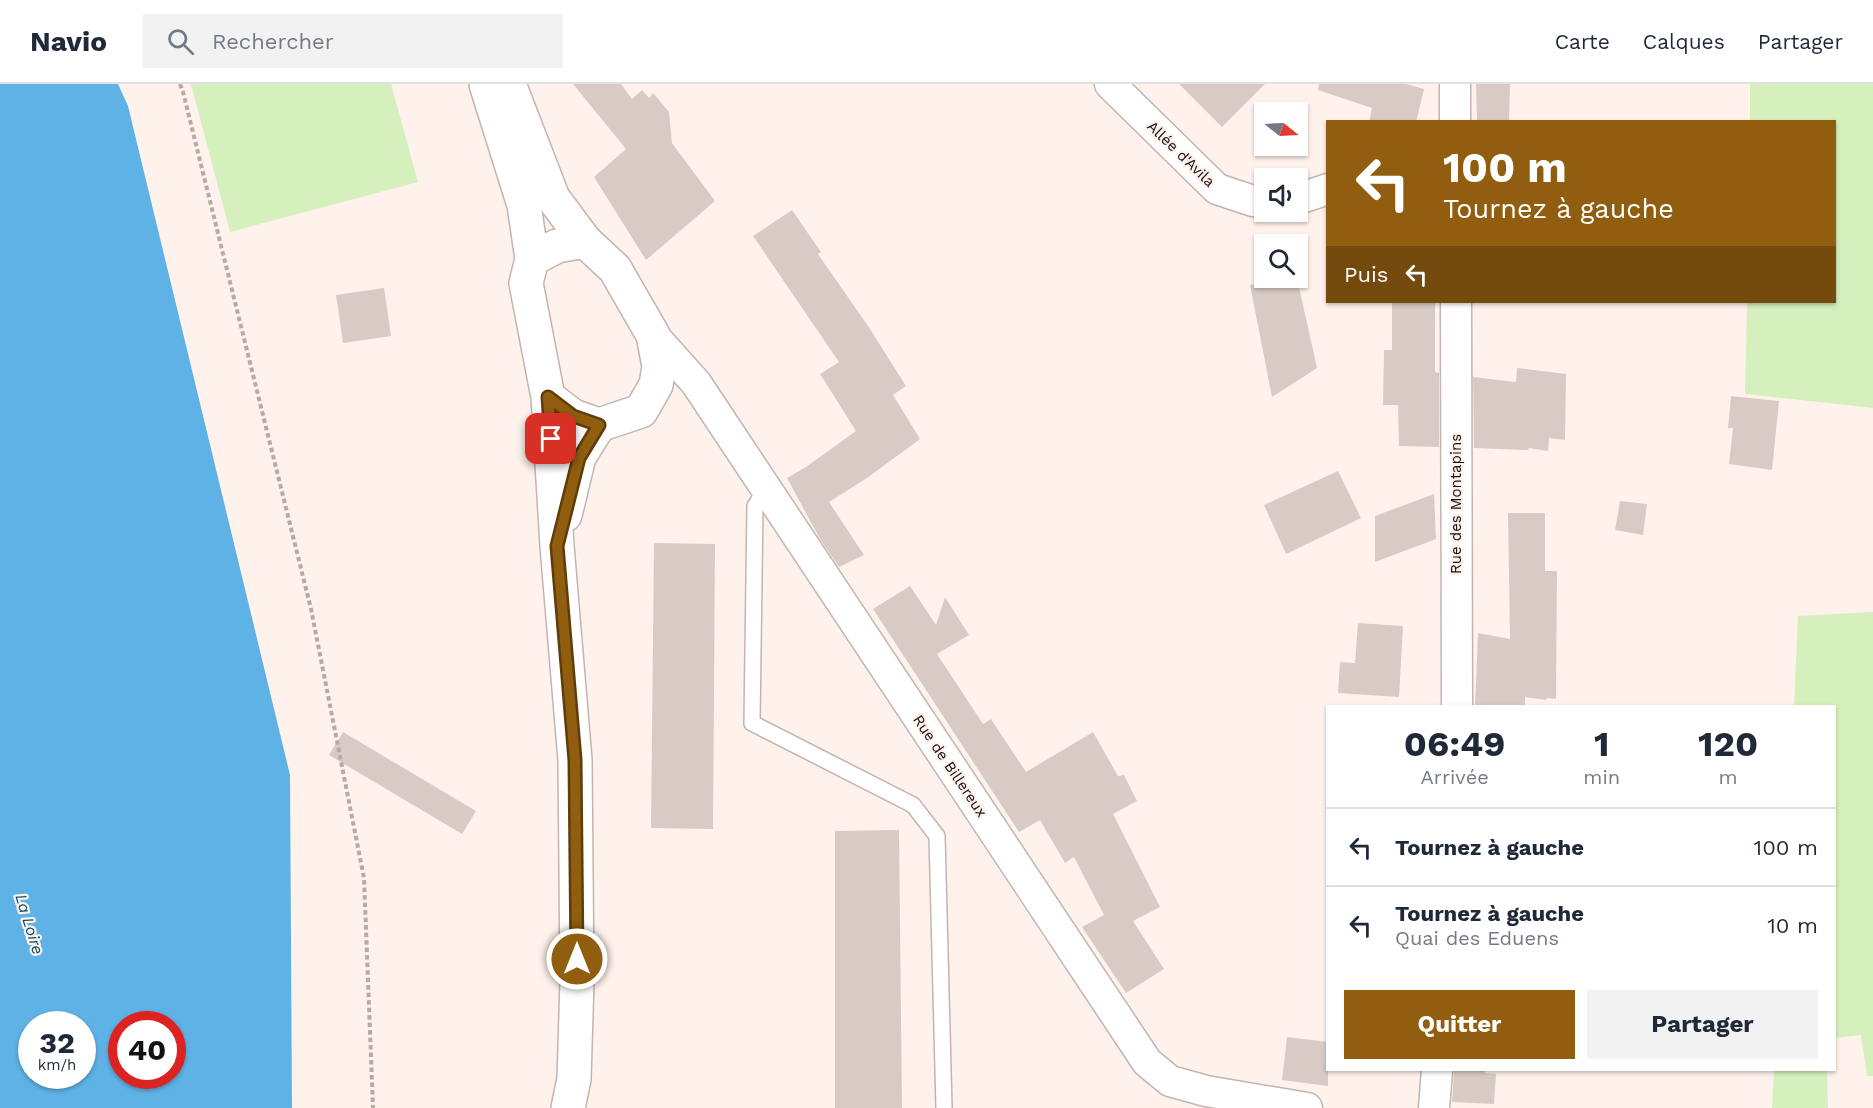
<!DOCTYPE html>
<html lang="fr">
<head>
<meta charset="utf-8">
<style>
  :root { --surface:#fff; --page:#f2f2f3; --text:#1f2937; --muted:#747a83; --line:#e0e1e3; --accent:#915e0f }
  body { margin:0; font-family:"Work Sans",sans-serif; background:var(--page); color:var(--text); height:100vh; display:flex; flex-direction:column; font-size:22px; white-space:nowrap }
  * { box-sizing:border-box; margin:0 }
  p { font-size:20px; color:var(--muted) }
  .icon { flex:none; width:33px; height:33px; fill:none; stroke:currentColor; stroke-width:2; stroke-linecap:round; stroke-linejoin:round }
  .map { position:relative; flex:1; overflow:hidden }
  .sheet { position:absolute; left:1326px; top:621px; width:510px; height:366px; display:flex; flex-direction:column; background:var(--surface); border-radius:0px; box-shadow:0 2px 4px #0004 }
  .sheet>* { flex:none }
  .hud { position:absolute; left:1326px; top:36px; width:510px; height:183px; border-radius:0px; box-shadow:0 2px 4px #0004; background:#915e0f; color:#fff; overflow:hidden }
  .needle { width:39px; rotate:108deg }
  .tools { position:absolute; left:1254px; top:18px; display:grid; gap:12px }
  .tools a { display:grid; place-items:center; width:54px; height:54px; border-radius:0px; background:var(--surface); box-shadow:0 2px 4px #0004; font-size:30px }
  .speed { position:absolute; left:18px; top:927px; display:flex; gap:12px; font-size:30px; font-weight:700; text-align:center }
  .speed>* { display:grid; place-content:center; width:78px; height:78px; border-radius:50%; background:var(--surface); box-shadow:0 2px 4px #0004; line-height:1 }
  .speed small { font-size:15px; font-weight:400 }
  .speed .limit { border:9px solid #d22; background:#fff; color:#111 }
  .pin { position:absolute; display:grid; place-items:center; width:51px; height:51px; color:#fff; margin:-26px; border-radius:12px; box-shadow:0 3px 9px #0006 }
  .me { position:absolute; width:66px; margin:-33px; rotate:0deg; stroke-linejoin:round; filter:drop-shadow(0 0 4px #0008) }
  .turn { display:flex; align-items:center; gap:21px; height:126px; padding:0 18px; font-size:27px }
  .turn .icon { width:78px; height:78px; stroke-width:2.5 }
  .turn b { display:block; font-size:42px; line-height:51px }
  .then { display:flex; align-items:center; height:57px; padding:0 18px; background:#0003; gap:12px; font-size:22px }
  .eta { display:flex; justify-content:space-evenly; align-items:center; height:102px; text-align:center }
  .eta b { font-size:36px; font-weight:700; line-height:42px }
  .primary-button { display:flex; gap:12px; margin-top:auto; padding:12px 18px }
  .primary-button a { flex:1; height:69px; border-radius:0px; background:var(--accent); color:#fff; font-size:24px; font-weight:700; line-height:69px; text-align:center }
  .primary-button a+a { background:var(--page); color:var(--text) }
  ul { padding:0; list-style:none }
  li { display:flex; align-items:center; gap:18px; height:78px; padding:0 18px; border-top:2px solid var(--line) }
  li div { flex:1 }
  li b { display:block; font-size:22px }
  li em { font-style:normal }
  header { display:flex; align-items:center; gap:36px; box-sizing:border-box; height:84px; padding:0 30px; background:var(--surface); border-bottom:2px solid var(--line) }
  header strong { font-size:28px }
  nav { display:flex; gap:33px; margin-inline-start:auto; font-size:21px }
  .search { width:420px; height:54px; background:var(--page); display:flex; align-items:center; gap:15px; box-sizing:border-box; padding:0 21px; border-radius:0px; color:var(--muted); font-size:22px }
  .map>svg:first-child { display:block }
  .green { fill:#d5f0bd }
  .water { fill:#5eb2e5; fill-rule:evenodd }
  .building { fill:#d8cbc6 }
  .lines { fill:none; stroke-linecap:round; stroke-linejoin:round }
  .service-casing { stroke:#c2b5b1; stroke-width:18 }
  .minor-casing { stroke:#c2b5b1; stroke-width:33 }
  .tertiary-casing { stroke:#c2b5b1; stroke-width:36 }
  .path { stroke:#b6aaa7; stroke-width:4; stroke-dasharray:4.5 3; stroke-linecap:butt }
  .service { stroke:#fff; stroke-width:15 }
  .minor { stroke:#fff; stroke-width:30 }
  .tertiary { stroke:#fff; stroke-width:33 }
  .route-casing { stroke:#5e3d0a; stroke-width:15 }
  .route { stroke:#915e0f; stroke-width:10 }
  .labels { text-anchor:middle; stroke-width:4.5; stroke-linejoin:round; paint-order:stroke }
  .street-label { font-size:15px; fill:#140f0e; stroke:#fff1ec }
  .water-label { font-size:16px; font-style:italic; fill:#054c6e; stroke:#fff1ec }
</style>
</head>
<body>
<header>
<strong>Navio</strong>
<div class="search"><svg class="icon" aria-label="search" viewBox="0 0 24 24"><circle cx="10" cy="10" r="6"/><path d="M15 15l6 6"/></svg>Rechercher</div>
<nav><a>Carte</a><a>Calques</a><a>Partager</a></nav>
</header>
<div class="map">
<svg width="1873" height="1024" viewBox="0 0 1873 1024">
  <rect width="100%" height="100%" fill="#fff1ec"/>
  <!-- green -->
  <g class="green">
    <polygon points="191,0 391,0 418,98 230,148"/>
    <polygon points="1750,0 1873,0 1873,324 1745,310 1747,218 1834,218 1834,38 1750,37"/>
    <polygon points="1873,528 1873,992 1867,992 1861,951 1835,954 1834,622 1794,622 1798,532"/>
    <polygon points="1774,986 1827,986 1828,1024 1772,1024"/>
  </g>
  <!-- water -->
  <path class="water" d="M0 0H118L128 22 290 691 292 1024H0ZM32 940H82V992H32ZM122 940H172V992H122Z"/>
  <!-- building -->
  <g class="building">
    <polygon points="573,0 621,0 632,15 642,6 649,14 653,9 669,28 672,59 715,117 646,176 594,93 626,65"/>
    <polygon points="1179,0 1265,0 1222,43"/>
    <polygon points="1319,0 1406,0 1424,5 1416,38 1369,38 1372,24 1318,6"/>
    <polygon points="1476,0 1510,0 1509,38 1477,36"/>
    <polygon points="792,126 821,168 818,170 868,242 906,302 893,311 920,355 867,394 829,418 864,471 839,483 820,455 787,394 806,383 856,347 820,290 839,278 753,152"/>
    <polygon points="1282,194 1297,194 1317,284 1272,313 1250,201"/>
    <polygon points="384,204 391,252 343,259 336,211"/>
    <polygon points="1392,218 1435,218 1435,288 1439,289 1439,363 1399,362 1398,321 1383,321 1384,266 1392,266"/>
    <polygon points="1517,284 1566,290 1565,356 1549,354 1548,367 1529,364 1528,366 1474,364 1473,293 1516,298"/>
    <polygon points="1731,312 1779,317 1772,386 1729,380 1733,344 1728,344"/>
    <polygon points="1338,387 1361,434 1286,470 1264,421"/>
    <polygon points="1434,410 1436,455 1375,478 1375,432"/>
    <polygon points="1620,417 1647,420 1643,451 1615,446"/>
    <polygon points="1508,429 1545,429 1545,487 1557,487 1556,615 1547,614 1546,616 1525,613 1525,622 1475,622 1478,549 1510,555"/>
    <polygon points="654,459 715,460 713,745 651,744"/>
    <polygon points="910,502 936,541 945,513 969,551 937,570 983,640 991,635 1026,688 1093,648 1118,692 1124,691 1137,717 1113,730 1160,823 1133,837 1164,885 1126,909 1082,843 1104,831 1074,773 1065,779 1040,736 1019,748 873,525"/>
    <polygon points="1358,539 1403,542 1399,613 1338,609 1340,578 1355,579"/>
    <polygon points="343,648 476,727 462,750 329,671"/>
    <polygon points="899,746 902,1024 835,1024 835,747"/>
    <polygon points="1287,953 1328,958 1328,1002 1282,996"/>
    <polygon points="1454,986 1485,986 1485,989 1496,990 1494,1020 1452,1018"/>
  </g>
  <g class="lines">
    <defs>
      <polyline id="service" points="766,405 755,422 752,639 913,721 937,752 944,1024"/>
      <g id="minor">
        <polyline points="1110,0 1217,105 1253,117 1264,116"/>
        <polyline points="1455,0 1455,38"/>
        <polyline points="1298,115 1328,105"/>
        <polyline points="1456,218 1457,622"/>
        <polyline points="653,251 696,299 1147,978 1170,997 1206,1007 1307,1024"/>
        <polyline points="1434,1024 1437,986"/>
      </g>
      <g id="tertiary">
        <polyline points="486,0 524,121 532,175"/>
        <polyline points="509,0 553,114 585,157"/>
        <polyline points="548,313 573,332 599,341 641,327 656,301 659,282 653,251 615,185 585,157 557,162 532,175 526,199 548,313 557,462 575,676 577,897 574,995 568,1024"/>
        <polyline points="565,431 579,373 599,341"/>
      </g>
    </defs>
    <!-- service casing -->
    <use href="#service" class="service-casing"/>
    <!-- minor casing -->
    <use href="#minor" class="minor-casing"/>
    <!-- tertiary casing -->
    <use href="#tertiary" class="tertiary-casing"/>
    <!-- path -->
    <polyline class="path" points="180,0 183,8 311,525 364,794 373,1024"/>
    <!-- service -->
    <use href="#service" class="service"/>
    <!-- minor -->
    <use href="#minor" class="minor"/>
    <!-- tertiary -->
    <use href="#tertiary" class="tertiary"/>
  </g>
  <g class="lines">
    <defs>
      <polyline id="route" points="551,355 548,313 573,332 599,341 579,374 557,462 575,676 577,875"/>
    </defs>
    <!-- route casing -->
    <use href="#route" class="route-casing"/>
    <!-- route -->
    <use href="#route" class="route"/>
  </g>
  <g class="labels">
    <!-- street labels -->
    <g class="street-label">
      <text transform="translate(1181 70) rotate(44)" y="5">Allée d'Avila</text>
      <text transform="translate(1456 420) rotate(-90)" y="5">Rue des Montapins</text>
      <text transform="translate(950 682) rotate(56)" y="5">Rue de Billereux</text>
    </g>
    <!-- water labels -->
    <g class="water-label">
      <text transform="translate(30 840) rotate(73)" y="6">La Loire</text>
    </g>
  </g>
</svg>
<div class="tools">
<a><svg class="needle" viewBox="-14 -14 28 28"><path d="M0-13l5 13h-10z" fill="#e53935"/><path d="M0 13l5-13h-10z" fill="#747a83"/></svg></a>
<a><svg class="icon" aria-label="sound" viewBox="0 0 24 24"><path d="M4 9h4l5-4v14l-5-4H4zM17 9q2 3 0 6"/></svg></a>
<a><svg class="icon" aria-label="search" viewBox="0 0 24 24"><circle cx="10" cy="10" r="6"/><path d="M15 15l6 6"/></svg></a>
</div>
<div class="speed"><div>32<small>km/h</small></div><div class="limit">40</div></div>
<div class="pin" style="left:551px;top:355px;background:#d93025"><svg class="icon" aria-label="arrive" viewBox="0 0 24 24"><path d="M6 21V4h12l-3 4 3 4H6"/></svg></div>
<svg class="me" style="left:577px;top:875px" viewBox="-20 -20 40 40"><circle r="17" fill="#915e0f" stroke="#fff" stroke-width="3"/><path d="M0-11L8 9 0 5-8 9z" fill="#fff"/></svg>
<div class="hud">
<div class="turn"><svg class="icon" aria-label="left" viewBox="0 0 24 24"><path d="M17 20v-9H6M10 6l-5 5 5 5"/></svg><div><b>100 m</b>Tournez à gauche</div></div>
<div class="then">Puis<svg class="icon" aria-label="left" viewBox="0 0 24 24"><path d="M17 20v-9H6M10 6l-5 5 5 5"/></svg></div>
</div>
<section class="sheet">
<div class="eta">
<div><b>06:49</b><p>Arrivée</p></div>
<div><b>1</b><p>min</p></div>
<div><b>120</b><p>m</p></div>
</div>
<ul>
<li><svg class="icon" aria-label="left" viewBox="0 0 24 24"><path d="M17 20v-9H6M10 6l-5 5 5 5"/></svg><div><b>Tournez à gauche</b></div><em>100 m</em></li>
<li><svg class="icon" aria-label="left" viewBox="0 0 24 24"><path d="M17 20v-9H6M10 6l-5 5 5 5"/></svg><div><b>Tournez à gauche</b><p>Quai des Eduens</p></div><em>10 m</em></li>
</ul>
<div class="primary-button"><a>Quitter</a><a>Partager</a></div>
</section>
</div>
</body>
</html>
